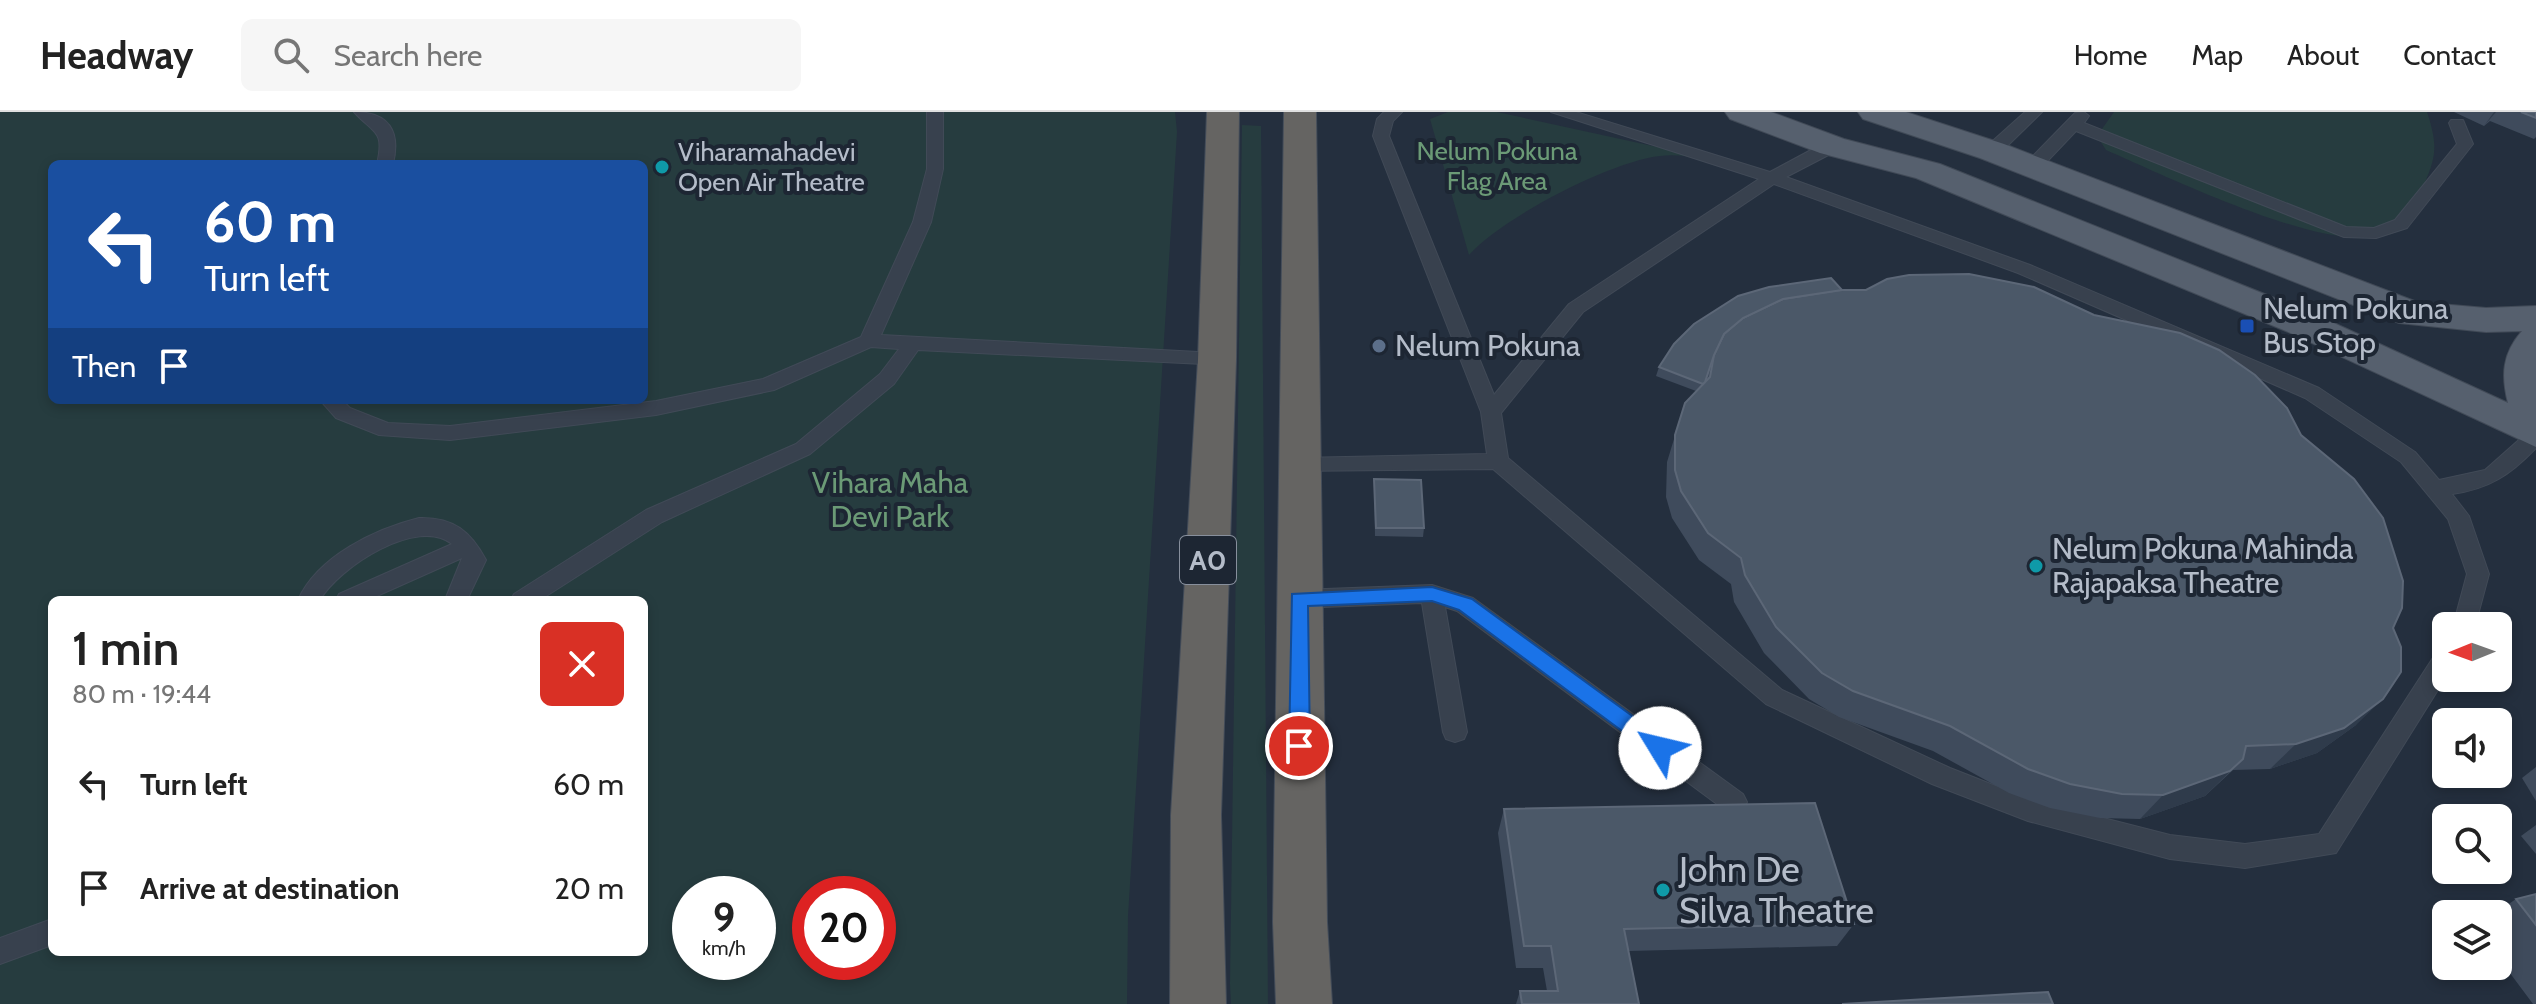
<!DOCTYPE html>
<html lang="en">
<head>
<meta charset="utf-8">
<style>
  :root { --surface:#fff; --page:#f6f6f6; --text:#222; --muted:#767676; --line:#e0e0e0 }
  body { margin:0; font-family:Cabin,sans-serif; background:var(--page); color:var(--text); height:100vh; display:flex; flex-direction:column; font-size:30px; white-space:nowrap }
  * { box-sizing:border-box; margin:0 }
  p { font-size:26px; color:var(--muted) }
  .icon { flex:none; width:44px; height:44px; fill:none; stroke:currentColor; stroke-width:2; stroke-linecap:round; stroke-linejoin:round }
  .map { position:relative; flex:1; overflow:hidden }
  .panel { position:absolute; left:48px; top:484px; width:600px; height:360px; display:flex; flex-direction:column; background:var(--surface); border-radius:12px; box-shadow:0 4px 12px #0003 }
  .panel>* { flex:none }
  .guide { position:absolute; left:48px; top:48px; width:600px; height:244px; border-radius:12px; box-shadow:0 4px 12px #0003; background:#1a4fa0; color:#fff; overflow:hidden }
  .needle { width:52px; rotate:269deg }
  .controls { position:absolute; left:2432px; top:500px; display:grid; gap:16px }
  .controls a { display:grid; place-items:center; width:80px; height:80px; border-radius:12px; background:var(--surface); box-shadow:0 4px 12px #0003; font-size:40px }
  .speed { position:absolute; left:672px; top:764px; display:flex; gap:16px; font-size:40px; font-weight:700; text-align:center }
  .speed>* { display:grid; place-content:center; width:104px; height:104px; border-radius:50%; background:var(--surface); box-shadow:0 4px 12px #0003; line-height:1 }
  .speed small { font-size:20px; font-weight:400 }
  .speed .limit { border:12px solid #d22; background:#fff; color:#111 }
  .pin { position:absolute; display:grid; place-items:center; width:68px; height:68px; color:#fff; margin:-34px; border:4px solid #fff; border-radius:50%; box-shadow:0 2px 8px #0007 }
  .me { position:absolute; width:88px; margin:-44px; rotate:306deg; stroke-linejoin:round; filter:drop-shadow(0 0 6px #0008) }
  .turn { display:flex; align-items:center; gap:28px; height:168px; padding:0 24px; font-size:36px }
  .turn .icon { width:104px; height:104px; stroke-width:2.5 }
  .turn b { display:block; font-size:56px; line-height:68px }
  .then { display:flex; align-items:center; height:76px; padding:0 24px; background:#0003; gap:16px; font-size:30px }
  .round { display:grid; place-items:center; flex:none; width:84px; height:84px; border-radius:12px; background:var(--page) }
  .headline { display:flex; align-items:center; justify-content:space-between; height:136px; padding:0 24px }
  h1 { font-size:48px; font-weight:600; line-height:60px }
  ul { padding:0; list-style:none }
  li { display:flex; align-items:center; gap:24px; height:104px; padding:0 24px }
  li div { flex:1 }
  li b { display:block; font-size:30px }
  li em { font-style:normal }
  header { display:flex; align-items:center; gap:48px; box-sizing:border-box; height:112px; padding:0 40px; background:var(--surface); border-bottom:2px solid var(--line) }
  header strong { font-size:38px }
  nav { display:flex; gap:44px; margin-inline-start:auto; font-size:28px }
  .search { width:560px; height:72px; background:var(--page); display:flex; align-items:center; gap:20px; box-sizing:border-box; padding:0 28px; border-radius:12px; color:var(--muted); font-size:30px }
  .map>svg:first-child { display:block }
  .green { fill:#263c3f; fill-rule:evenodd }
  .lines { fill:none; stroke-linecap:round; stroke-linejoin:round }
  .service-casing { stroke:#414a57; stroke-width:2 }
  .primary-casing { stroke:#414a57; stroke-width:2 }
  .trunk-casing { stroke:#434c59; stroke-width:2 }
  .service { fill:#38414e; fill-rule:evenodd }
  .primary { fill:#56606e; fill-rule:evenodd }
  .trunk { fill:#656462; fill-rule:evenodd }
  .wall { fill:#3f4b5c }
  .shaded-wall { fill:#2f3b4b }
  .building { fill:#4b5868; stroke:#5c6777; stroke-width:2 }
  .route { fill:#1a73e8; stroke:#114b97; stroke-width:2 }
  .culture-dot { fill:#0f9aa8; stroke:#1d2633; stroke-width:3 }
  .transit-dot { fill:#1a4fb4; stroke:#1d2633; stroke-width:3 }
  .service-dot { fill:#5c6f8a; stroke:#1d2633; stroke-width:3 }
  .labels { text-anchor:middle; stroke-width:8; stroke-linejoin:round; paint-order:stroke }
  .far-park-label { font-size:26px; fill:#6b9a76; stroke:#1d2633 }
  .far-poi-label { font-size:26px; fill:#b4bcc9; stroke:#1d2633; text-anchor:start }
  .shield { fill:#1d2633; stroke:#878f9c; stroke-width:2 }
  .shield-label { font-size:28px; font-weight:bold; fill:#b4bcc9 }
  .poi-label { font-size:30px; fill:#b4bcc9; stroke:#1d2633; text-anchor:start }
  .park-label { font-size:30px; fill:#6b9a76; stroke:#1d2633 }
  .near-poi-label { font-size:36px; fill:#b4bcc9; stroke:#1d2633; text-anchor:start }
</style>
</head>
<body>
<header>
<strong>Headway</strong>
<div class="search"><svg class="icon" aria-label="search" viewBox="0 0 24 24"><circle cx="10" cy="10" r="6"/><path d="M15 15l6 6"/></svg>Search here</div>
<nav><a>Home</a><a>Map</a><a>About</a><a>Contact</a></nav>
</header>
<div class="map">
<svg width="2536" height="892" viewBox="0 0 2536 892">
  <rect width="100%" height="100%" fill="#242f3e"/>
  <!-- green -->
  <g class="green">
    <path d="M0 0H1175L1177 20 1128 804 1127 892H0ZM52 52H644V288H52ZM52 488H644V840H52ZM690 782H758V850H690ZM810 782H878V850H810Z"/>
    <path d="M1448 0H1497L1703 45C1689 45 1674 42 1660 44 1611 49 1500 107 1469 143L1430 7Z"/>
    <path d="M2114 0H2427C2439 36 2436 47 2420 81 2411 99 2396 113 2377 122 2328 143 2157 60 2106 38L2097 24Z"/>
    <polygon points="1242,13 1261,14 1268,892 1231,892 1230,872"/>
  </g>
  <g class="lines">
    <defs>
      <g id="service">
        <path d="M354 0C389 0 401 19 393 52H377C385 18 374 22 354 0Z"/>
        <polygon points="927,0 943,0 943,57 931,110 881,223 1217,241 1227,248 1224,253 918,238 894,272 810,342 662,410 540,488 511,488 514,482 646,398 796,332 880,262 899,237 871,235 774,278 656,303 450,328 379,323 336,306 320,288 342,288 350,296 388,311 450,314 656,289 763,267 861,225 913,110 927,57"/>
        <path d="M1384 0H1402L1393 9 1389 24 1494 283 1569 192 1759 67 1551 0H1576L1770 60 1826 30H1838V38L1786 65 2030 153 2319 276 2415 340 2439 368 2485 358 2529 319 2536 317V336C2510 363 2489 377 2452 382L2469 404 2489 462 2475 514H2453L2467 462 2448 407 2401 350 2305 286 2018 161 1774 72 1583 200 1501 301 1508 346 1782 578 1950 656 2029 687 2170 723 2245 732 2319 722 2438 538 2446 536V565L2336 741 2245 756 2170 747 2028 709 1932 672 1766 592 1493 357 1291 359 1288 354 1298 346 1487 342 1481 300 1373 24 1377 7Z"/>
        <polygon points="2025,0 2042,0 1998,43 1986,43 1986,35"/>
        <polygon points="2084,0 2089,4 2084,11 2346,115 2374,116 2395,108 2457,32 2449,11 2451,8 2463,8 2473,32 2407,116 2376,126 2344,125 2076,19 2038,59 2026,59 2026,51 2075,1"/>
        <path d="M419 406C454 405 471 420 486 448L467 488H445L462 446 368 488H336L339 482 452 432C418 404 339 455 320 488H298C318 444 375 417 419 406Z"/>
        <polygon points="1432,473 1473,486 1743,682 1747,690 1743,698 1734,701 1725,698 1457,499 1445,495 1467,620 1464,627 1455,630 1446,627 1443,620 1422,491 1299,496 1291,493 1288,487 1291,481 1299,478"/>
        <polygon points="52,807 52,833 0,852 0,826"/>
      </g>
      <path id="primary" d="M1725 0H1771L1844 27 1940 52 2312 201 2508 291C2501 263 2502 242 2522 219L2486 220 2399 211 1980 46 1863 7 1858 0H1906L2004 32 2417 190 2486 196 2536 194V335L2286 219 1916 66 1820 41 1730 7Z"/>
      <g id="trunk">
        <polygon points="1207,0 1239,0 1236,248 1221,703 1226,892 1170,892 1171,703 1198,248"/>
        <polygon points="1284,0 1316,0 1327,810 1332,892 1276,892 1273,810"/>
      </g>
    </defs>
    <!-- service casing -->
    <use href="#service" class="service-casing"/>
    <!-- primary casing -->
    <use href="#primary" class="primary-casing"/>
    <!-- trunk casing -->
    <use href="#trunk" class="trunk-casing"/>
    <!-- service -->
    <use href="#service" class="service"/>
    <!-- primary -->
    <use href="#primary" class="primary"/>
    <!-- trunk -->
    <use href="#trunk" class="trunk"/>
  </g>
  <!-- wall -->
  <g class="wall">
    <polygon points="2454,0 2536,0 2536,25 2534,27 2490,9 2484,14"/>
    <polygon points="1842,178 2393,516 2356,613 2317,641 2270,657 2233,658 2205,684 2140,707 2100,706 2050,696 2009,681 1933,639 1839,605 1809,587 1764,541 1734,490 1731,472 1699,448 1672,406 1666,385 1667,350 1685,291 1696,279 1656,264 1659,255"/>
    <polygon points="1374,367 1424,416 1423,425 1375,424"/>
    <polygon points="2536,655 2536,689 2522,666"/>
    <polygon points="1504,697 1854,812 1837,834 1628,839 1639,892 1516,892 1520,879 1547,879 1543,856 1516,856 1498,721"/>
    <polygon points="2536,713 2536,742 2521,724"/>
    <polygon points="2536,782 2536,892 2533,892 2498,845 2498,802 2494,802 2516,787"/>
  </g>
  <!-- shaded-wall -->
  <g class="shaded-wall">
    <polygon points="2494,0 2496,0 2484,14"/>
    <polygon points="2383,587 2356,613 2317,641 2270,657 2296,632"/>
    <polygon points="2243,647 2205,684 2140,707 2163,683"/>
  </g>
  <!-- building -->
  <g class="building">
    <polygon points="2521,0 2536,0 2536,6"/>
    <polygon points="1969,162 2034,175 2094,203 2180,221 2219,238 2255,263 2287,296 2301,323 2354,367 2383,406 2403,469 2402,496 2393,516 2401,535 2401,560 2383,587 2344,616 2296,632 2246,634 2243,647 2230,659 2163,683 2122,682 2070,672 2028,657 1950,614 1853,579 1822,561 1776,515 1745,463 1741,446 1708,421 1681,379 1675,358 1675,323 1685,291 1710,265 1714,243 1724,222 1743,206 1783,187 1840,178 1866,178 1887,167 1909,163"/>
    <polygon points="1831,166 1842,178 1783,187 1743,206 1724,222 1714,243 1705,270 1703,272 1659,255 1674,232 1694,212 1738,184 1769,175"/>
    <polygon points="1374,367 1421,368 1424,416 1376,416"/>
    <polygon points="1815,691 1854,812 1624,817 1639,892 1522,892 1520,879 1558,879 1551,834 1524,834 1504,697"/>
    <polygon points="2536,782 2536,813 2516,787"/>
    <polygon points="2048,880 2053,892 1842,892"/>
  </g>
  <!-- route -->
  <polygon class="route" points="1432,475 1472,487 1668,630 1671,636 1668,642 1653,642 1459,498 1432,489 1308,494 1310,634 1299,643 1292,640 1289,634 1292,482"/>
  <!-- markers -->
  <g class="culture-dot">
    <circle cx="662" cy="55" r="8"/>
    <circle cx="2036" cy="454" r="8"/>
    <circle cx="1663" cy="778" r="8"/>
  </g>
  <rect class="transit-dot" x="2239" y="206" width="16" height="16" rx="4"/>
  <circle class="service-dot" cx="1379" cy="234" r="8"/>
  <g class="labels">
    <!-- far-park labels -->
    <g class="far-park-label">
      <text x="1497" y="48">Nelum Pokuna<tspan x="1497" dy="30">Flag Area</tspan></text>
    </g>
    <!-- far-poi labels -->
    <g class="far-poi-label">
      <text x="678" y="49">Viharamahadevi<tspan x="678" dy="30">Open Air Theatre</tspan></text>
    </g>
    <!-- shield labels -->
    <rect class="shield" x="1180" y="424" width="56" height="48" rx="6"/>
    <g class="shield-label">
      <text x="1208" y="458">A0</text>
    </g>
    <!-- poi labels -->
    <g class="poi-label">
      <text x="2263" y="207">Nelum Pokuna<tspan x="2263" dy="34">Bus Stop</tspan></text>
      <text x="1395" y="244">Nelum Pokuna</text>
      <text x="2052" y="447">Nelum Pokuna Mahinda<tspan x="2052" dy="34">Rajapaksa Theatre</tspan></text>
    </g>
    <!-- park labels -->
    <g class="park-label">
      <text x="890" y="381">Vihara Maha<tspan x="890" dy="34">Devi Park</tspan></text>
    </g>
    <!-- near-poi labels -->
    <g class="near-poi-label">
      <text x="1679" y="770">John De<tspan x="1679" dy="41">Silva Theatre</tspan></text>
    </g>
  </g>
</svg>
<div class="controls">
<a><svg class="needle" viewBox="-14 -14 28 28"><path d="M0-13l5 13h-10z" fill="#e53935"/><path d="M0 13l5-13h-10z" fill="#767676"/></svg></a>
<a><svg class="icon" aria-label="sound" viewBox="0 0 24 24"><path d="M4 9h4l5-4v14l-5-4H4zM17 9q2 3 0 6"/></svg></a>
<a><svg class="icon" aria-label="search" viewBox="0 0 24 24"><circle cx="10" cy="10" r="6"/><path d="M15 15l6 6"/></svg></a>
<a><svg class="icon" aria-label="layers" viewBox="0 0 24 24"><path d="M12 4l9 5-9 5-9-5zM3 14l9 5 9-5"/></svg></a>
</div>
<div class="speed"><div>9<small>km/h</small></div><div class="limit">20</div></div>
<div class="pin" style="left:1299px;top:634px;background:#d93025"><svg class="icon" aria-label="arrive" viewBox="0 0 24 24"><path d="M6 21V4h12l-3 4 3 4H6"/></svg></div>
<svg class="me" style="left:1660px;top:636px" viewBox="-20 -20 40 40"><circle r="19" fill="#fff"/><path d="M0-13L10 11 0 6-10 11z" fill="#1a73e8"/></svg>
<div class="guide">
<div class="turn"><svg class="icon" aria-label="left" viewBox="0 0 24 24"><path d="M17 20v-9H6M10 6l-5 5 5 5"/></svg><div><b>60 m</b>Turn left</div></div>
<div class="then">Then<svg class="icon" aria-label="arrive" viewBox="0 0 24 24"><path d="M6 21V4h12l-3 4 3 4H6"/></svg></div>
</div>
<section class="panel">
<div class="headline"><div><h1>1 min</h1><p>80 m · 19:44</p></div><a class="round" style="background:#d93025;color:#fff"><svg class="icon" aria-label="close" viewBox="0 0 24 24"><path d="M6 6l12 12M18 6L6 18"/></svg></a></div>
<ul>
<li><svg class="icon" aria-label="left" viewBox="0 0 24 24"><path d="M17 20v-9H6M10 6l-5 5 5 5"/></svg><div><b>Turn left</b></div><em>60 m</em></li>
<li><svg class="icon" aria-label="arrive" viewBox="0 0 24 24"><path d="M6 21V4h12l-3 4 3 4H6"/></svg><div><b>Arrive at destination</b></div><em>20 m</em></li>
</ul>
</section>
</div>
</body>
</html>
